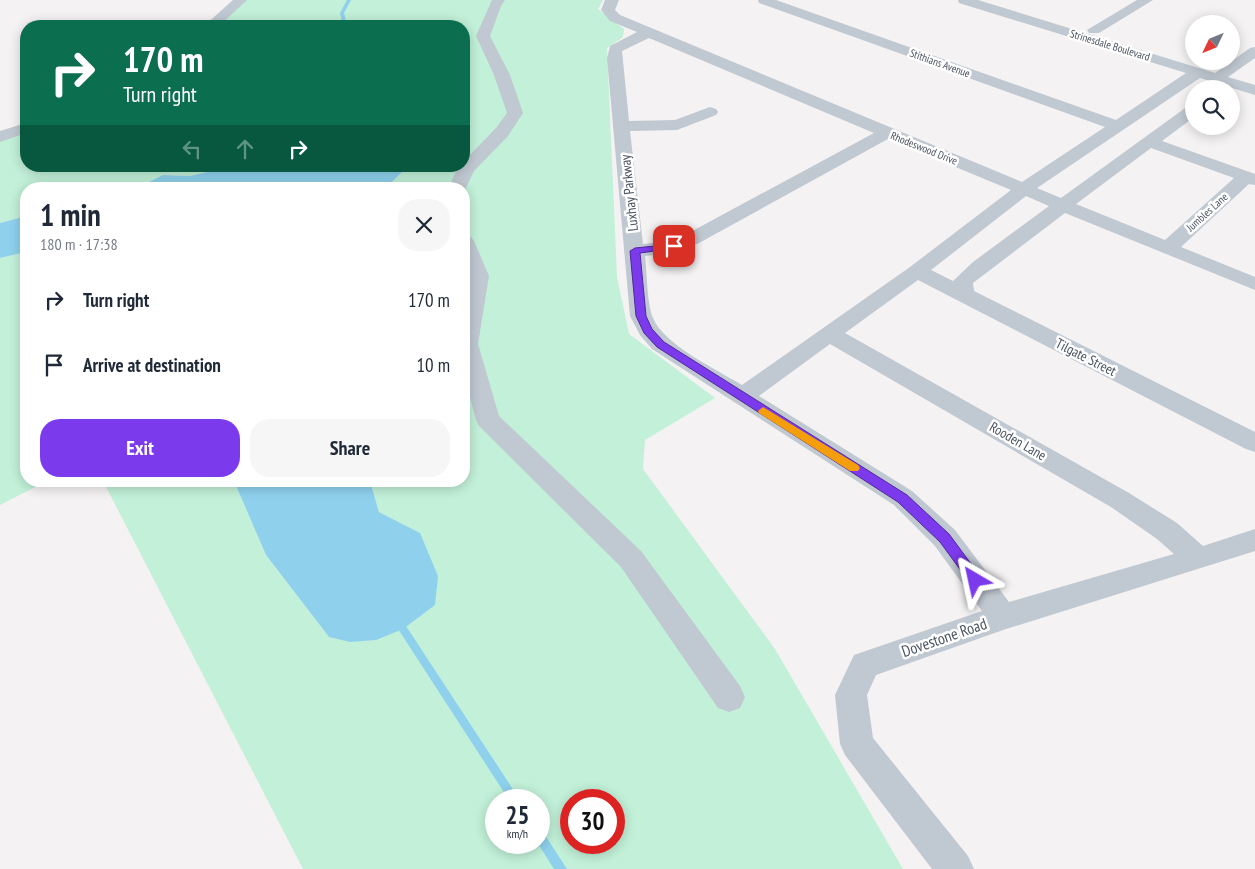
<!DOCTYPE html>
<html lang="en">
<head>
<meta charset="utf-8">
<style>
  :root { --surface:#fff; --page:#f6f6f7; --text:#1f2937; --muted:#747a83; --accent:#7c3aed }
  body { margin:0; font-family:"PT Sans Narrow",sans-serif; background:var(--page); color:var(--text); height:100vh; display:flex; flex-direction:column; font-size:19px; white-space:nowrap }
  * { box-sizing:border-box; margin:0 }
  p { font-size:16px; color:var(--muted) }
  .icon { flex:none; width:28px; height:28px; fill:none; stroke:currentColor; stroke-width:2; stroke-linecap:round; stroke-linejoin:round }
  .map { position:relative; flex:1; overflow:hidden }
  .sheet { position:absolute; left:20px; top:182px; width:450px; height:305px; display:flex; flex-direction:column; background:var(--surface); border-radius:20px; box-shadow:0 2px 12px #0003 }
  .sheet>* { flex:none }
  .guide { position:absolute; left:20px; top:20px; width:450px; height:152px; border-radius:20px; box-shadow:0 2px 12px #0003; background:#0b6e4f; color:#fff; overflow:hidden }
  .needle { width:32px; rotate:227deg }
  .buttons { position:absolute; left:1185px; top:15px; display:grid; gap:10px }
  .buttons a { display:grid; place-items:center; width:55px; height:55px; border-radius:50%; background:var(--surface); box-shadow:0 2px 12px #0003; font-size:25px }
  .speed { position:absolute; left:485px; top:789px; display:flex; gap:10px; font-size:25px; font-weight:700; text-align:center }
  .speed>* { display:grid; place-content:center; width:65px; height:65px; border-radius:50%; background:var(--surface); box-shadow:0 2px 12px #0003; line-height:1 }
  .speed small { font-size:12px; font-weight:400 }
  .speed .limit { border:8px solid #d22; background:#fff; color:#111 }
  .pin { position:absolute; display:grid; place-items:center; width:42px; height:42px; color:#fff; margin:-21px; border-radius:10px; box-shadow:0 2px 8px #0006 }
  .me { position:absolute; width:55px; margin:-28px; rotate:324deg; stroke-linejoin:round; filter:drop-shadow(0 0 4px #0008) }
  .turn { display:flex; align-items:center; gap:18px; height:105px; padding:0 20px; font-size:22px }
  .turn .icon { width:65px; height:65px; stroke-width:2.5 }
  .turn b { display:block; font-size:35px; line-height:42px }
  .lanes { display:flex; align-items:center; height:48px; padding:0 20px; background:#0003; justify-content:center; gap:25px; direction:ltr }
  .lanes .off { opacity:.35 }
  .round { display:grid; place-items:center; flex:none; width:52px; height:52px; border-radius:20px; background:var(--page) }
  .summary { display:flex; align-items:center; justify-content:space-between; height:85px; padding:0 20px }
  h1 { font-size:30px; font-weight:800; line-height:38px }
  .action { display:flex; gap:10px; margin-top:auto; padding:10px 20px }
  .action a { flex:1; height:58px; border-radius:20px; background:var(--accent); color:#fff; font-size:20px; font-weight:800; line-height:58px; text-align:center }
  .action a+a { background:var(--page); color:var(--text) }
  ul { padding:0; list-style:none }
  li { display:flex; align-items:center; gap:15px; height:65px; padding:0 20px }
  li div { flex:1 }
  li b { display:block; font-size:19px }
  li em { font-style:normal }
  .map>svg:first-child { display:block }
  .green { fill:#c2f0d8; fill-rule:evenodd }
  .water { fill:#8fd1ed }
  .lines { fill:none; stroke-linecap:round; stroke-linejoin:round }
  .stream { fill:#8fd1ed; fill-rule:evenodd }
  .minor { fill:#c0c8d1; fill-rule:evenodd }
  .route { fill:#7c3aed; stroke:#51269a }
  .slow { fill:#f59e0b }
  .labels { text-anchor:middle; stroke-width:5; stroke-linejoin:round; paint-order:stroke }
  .far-street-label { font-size:11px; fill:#4a5360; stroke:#fff }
  .street-label { font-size:14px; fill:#4a5360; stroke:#fff }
  .near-street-label { font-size:16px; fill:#4a5360; stroke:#fff }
</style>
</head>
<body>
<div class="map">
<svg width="1255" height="869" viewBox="0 0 1255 869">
  <rect width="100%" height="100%" fill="#f4f2f2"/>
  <!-- green -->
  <g class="green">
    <path d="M242 0H603L598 9 624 29 623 37 607 48 617 277 629 334 715 398 645 440 643 469 775 649 903 869H303L103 481H234L266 555 329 637 420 533 379 512 370 481H464V189H385L408 166H464V26H215ZM496 800H539V842H496ZM571 800H614V842H571Z"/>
    <polygon points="26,132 26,166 223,166 216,170 190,176 163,175 135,189 26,189 26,216 0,223 0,141"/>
    <polygon points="26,252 26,481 47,481 0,505 0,258"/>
  </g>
  <!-- water -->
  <g class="water">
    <polygon points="223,166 408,166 385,189 135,189 163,175 190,176 216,170"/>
    <polygon points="26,216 26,252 0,258 0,223"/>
    <polygon points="234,481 370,481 379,512 420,533 438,576 435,605 403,629 376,640 350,642 329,637 266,555"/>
  </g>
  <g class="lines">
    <!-- stream -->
    <g class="stream">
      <polygon points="347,0 351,0 344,13 347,26 343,26 340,13"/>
      <polygon points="403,625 406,626 520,800 509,800 400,632 398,629 400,626"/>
      <polygon points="539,831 543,832 567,869 554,869 537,842 539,842"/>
    </g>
    <!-- minor -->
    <g class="minor">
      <polygon points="233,0 247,0 219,26 204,26"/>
      <polygon points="492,0 505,0 501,6 490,36 510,75 523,113 508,136 474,171 464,192 464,189 448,189 457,169 459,166 464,166 464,161 496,128 507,113 494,75 476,36"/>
      <path d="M605 0H619L615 10 620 15 1022 182 1105 127 759 3 758 0H776L1116 120 1186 73 959 3 958 0H978L1215 73 1250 48 1255 47V58L1228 77 1255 85V95L1200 78 1037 188 1061 198 1188 106 1194 104V117L1162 141 1255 174V185L1249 184 1181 247 1255 277V290L1065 213 973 283 974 291 1255 432V452L1246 449 918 280 845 333 1129 493 1177 523 1203 546 1255 529V551L1003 630 876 675 867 695 873 738 968 856 974 869H932L845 755 840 744 835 695 854 655 982 611 935 546 894 505 652 349 640 335 630 316 607 58 610 46 637 32 610 21 601 10ZM649 38 874 133 685 235 670 241 643 244 630 131 677 130 716 115 718 112 716 109 710 107 675 120 629 121 622 51ZM888 139 1011 190 910 267 742 385C717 370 663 344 653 318 647 304 647 272 645 256L674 253 699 243ZM1151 148 1234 178 1165 240 1076 204ZM1026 196 1049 206 973 262 953 281 931 270ZM830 344 1111 507 1157 539 1174 554 1009 602 955 530 912 491 759 396Z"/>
      <polygon points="1137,0 1153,0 1099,33 1089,33 1087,30"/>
      <polygon points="26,123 26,133 0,142 0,131"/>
      <polygon points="464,235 471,237 474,241 489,276 478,344 499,416 641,551 740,686 745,697 740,708 729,712 718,708 621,567 479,426 476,420 464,374 464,302 469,276 464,264"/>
    </g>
  </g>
  <!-- route -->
  <polygon class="route" points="674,244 677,245 677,248 640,253 646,316 652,329 664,342 907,495 949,534 980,576 981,580 980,583 975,585 970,583 940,542 898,502 657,347 644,333 636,316 630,251 635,248"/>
  <!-- slow -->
  <polygon class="slow" points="763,407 858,465 860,468 858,471 850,471 759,413 758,411"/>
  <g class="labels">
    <!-- far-street labels -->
    <g class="far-street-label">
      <text transform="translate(1110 45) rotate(17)" y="4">Strinesdale Boulevard</text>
      <text transform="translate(940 63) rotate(20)" y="4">Stithians Avenue</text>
      <text transform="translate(924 148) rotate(22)" y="4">Rhodeswood Drive</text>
      <text transform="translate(1207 212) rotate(-42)" y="4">Jumbles Lane</text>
    </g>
    <!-- street labels -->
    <g class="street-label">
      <text transform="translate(629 193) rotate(-96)" y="5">Luxhay Parkway</text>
      <text transform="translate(1086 357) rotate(27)" y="5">Tilgate Street</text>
      <text transform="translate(1018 441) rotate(30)" y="5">Rooden Lane</text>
    </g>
    <!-- near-street labels -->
    <g class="near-street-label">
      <text transform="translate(944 637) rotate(-19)" y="6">Dovestone Road</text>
    </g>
  </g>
</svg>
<div class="buttons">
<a><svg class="needle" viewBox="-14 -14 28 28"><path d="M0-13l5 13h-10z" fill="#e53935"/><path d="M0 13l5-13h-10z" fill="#747a83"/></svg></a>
<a><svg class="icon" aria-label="search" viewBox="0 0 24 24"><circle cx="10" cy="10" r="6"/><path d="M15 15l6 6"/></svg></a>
</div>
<div class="speed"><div>25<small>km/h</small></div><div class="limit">30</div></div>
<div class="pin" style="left:674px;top:246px;background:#d93025"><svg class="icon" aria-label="arrive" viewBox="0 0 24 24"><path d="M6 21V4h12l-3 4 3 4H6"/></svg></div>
<svg class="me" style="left:975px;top:580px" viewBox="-20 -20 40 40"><path d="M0-17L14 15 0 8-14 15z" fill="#7c3aed" stroke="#fff" stroke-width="4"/></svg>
<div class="guide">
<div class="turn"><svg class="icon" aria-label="right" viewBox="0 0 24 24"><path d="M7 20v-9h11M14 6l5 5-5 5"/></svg><div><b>170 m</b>Turn right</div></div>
<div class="lanes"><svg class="icon off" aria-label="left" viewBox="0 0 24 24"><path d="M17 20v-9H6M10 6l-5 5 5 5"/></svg><svg class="icon off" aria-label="ahead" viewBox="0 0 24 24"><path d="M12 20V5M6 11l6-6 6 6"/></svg><svg class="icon" aria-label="right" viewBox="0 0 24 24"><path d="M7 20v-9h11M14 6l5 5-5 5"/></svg></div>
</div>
<section class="sheet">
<div class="summary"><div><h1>1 min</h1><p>180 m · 17:38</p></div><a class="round"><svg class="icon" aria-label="close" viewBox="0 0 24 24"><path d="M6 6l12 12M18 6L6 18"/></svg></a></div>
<ul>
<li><svg class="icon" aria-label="right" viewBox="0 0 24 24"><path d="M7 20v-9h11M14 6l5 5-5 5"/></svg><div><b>Turn right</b></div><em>170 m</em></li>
<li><svg class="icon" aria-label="arrive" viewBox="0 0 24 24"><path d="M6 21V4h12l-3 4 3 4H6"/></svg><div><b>Arrive at destination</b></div><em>10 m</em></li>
</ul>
<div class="action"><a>Exit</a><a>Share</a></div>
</section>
</div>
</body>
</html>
